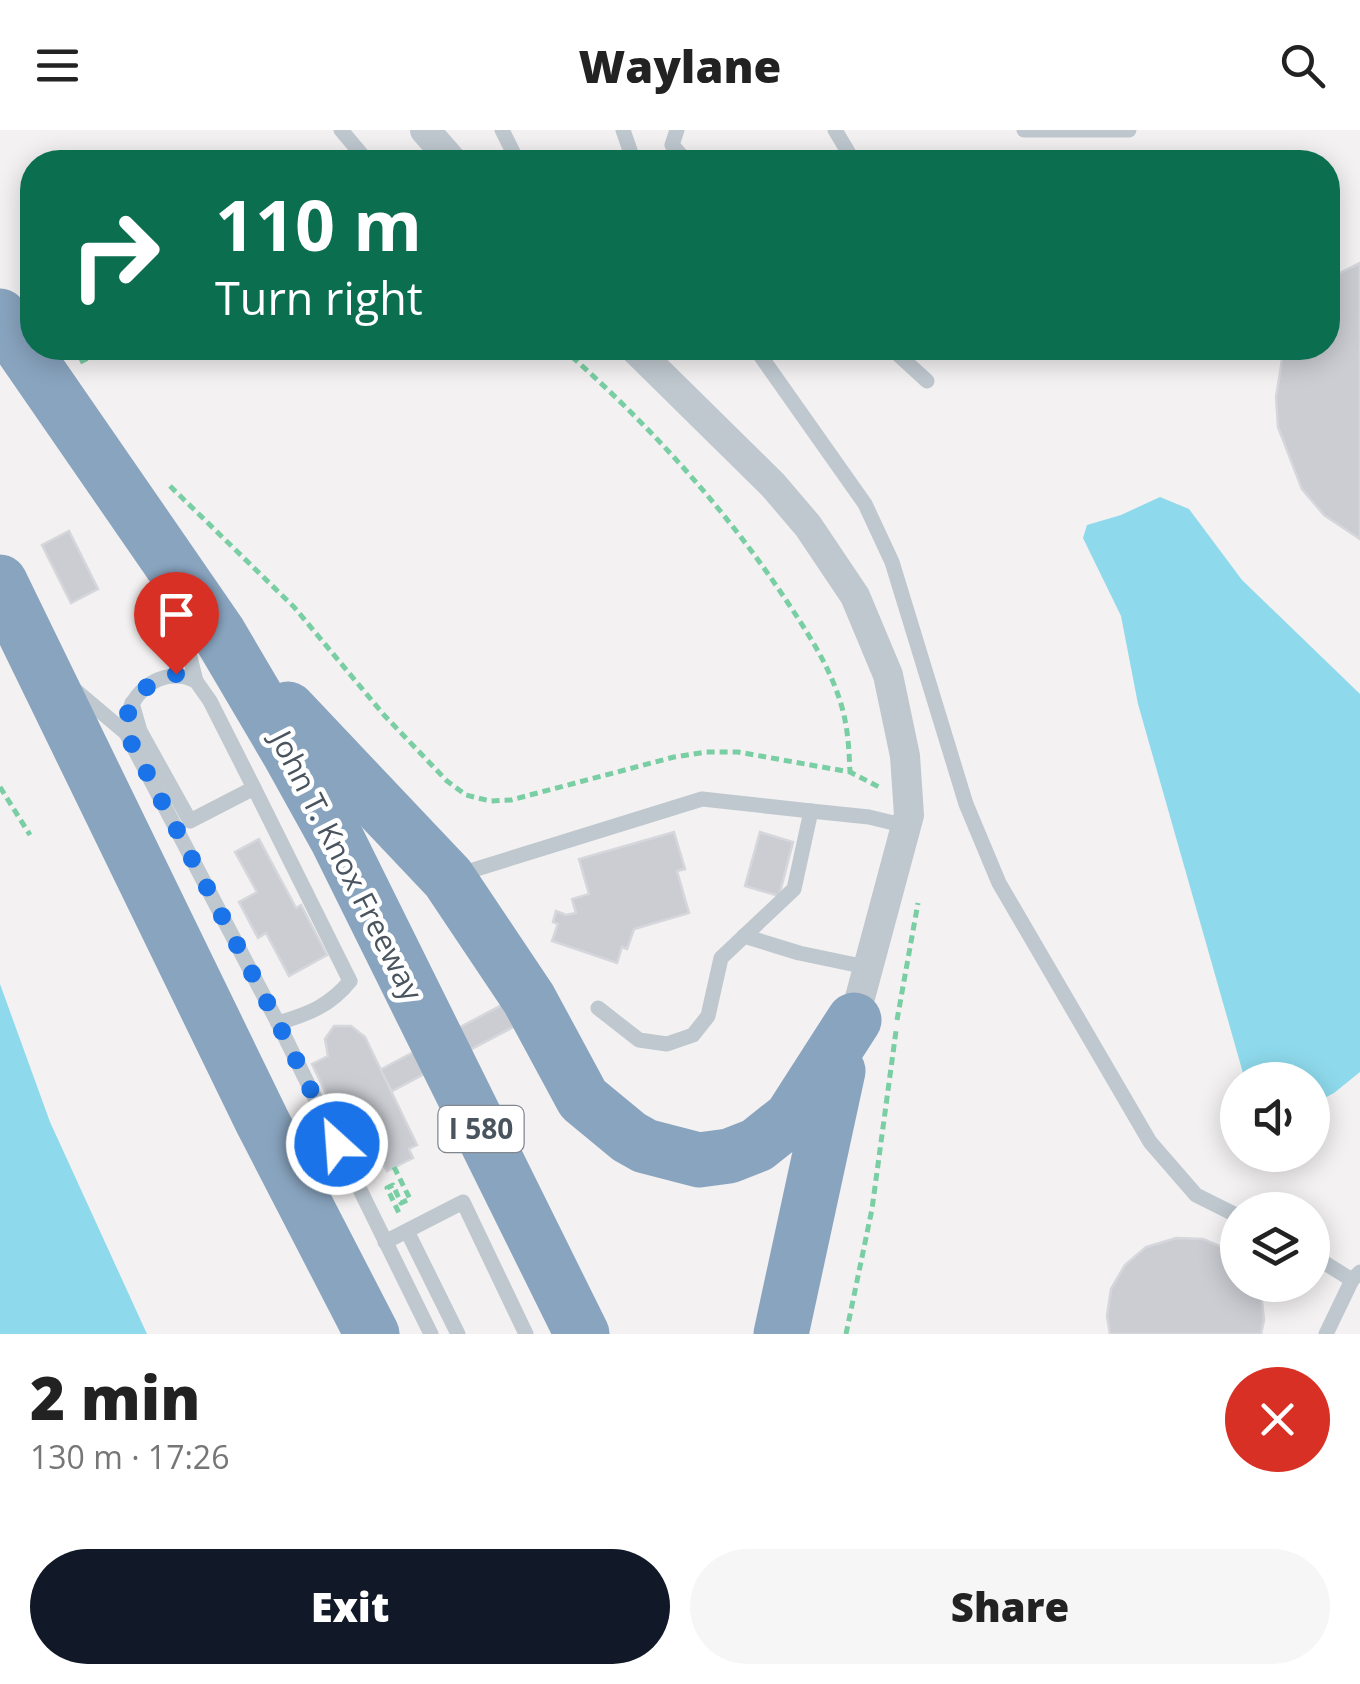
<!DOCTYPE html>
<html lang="en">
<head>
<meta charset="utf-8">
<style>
  :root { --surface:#fff; --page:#f6f6f6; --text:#222; --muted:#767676; --accent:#111827 }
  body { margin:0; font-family:"Open Sans",sans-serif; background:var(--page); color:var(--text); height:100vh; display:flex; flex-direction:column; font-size:38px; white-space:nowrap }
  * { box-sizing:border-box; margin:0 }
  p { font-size:32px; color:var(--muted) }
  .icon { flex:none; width:55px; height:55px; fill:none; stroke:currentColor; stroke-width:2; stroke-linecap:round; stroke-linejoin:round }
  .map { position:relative; height:1204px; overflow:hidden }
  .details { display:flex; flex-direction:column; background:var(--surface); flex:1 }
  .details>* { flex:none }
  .guide { position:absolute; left:20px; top:20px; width:1320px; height:210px; border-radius:40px; box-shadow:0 5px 25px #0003; background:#0b6e4f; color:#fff; overflow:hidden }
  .fabs { position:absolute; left:1220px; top:932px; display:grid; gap:20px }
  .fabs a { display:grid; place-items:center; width:110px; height:110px; border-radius:50%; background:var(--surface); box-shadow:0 5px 25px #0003; font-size:50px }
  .pin { position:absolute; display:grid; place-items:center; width:85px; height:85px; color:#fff; margin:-102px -42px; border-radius:50% 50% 50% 0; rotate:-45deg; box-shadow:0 0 10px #0007 }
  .pin .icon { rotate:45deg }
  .me { position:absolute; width:110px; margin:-55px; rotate:334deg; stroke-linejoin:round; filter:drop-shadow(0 0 8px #0008) }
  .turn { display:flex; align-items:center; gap:35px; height:210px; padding:0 30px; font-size:45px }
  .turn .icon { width:130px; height:130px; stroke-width:2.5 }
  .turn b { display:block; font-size:70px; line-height:85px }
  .round { display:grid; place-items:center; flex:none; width:105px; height:105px; border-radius:52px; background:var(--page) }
  .head { display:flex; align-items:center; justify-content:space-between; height:170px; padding:0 30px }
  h1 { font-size:60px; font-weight:800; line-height:75px }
  .button { display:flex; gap:20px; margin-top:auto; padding:20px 30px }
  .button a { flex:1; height:115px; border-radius:60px; background:var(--accent); color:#fff; font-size:40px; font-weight:800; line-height:115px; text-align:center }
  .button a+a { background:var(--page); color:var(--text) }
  header { display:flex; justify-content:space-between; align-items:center; height:130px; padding:0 30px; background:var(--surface); font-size:45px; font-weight:800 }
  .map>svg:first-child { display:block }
  .water { fill:#8edaec }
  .building { fill:#cbcdd3; stroke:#d5d7dc; stroke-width:2.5 }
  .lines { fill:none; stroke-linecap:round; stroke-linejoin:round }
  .path { stroke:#79cea3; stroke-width:5; stroke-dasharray:8 5; stroke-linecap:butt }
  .lane { stroke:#bfc8cf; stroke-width:15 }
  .street { stroke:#bfc8cf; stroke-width:30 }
  .highway { stroke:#89a4bf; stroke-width:55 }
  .route { stroke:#1a73e8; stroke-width:18; stroke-dasharray:0 32.4 }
  .labels { text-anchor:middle; stroke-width:9; stroke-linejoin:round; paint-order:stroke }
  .shield { fill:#fff; stroke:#80878e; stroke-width:2.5 }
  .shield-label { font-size:28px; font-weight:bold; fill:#49545e }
  .street-label { font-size:30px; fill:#49545e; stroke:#fff }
</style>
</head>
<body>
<header><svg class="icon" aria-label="menu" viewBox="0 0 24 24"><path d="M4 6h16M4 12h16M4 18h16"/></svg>Waylane<svg class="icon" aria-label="search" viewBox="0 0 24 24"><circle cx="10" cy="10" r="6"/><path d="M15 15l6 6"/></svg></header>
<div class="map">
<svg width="1360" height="1204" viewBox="0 0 1360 1204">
  <rect width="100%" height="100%" fill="#f3f1f1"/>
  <!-- water -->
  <g class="water">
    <polygon points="1160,367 1189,379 1242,450 1360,564 1360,942 1334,963 1313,974 1312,950 1245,950 1138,574 1121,486 1083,408 1087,395 1121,385"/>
    <polygon points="0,854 50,992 147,1204 0,1204"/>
  </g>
  <!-- building -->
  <g class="building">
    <polygon points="1360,133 1360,409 1324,385 1302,359 1278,297 1276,267 1284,218 1328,218 1328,149"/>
    <polygon points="69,401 98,459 71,473 42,415"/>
    <polygon points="674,702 685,739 677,741 689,783 634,799 627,819 622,817 617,833 552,811 558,794 553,792 556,781 566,785 576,783 572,769 589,764 579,729"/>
    <polygon points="760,702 793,712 779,766 745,756"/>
    <polygon points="259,709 296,778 301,775 327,825 289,846 266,803 258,808 239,772 257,762 235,722"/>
    <polygon points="526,862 538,884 392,961 380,940"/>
    <polygon points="334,896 351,896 365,907 417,1015 409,1019 413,1028 387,1041 361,995 345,1003 312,934 328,926 325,909"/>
    <polygon points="1176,1108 1203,1109 1229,1120 1238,1128 1238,1155 1257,1155 1261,1163 1264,1190 1261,1204 1110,1204 1107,1186 1111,1159 1125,1135 1146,1117"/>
  </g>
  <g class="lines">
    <!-- path -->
    <g class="path">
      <path d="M562 218C648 293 725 378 788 473 809 505 830 537 841 574 848 597 849 619 850 642"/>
      <polyline points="80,232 108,218"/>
      <polyline points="170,356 294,477 384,585 447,651 466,665 490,671 511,670 674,627 706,622 738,622 850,642 879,657"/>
      <polyline points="0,657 30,705"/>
      <polyline points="897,890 918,773"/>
      <polyline points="394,1037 410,1069 401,1073 393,1055 387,1058 399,1083"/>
      <polyline points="846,1204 872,1079 896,901"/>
    </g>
    <!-- lane -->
    <g class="lane">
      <polyline points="341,0 368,32"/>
      <polyline points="502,0 518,32"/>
      <polyline points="623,0 634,32"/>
      <polyline points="677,0 672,15 687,32"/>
      <polyline points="835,0 854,32"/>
      <polyline points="1024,0 1129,0"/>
      <polyline points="755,218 865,374 892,432 966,674 999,753 1150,1012 1196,1065 1238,1086"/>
      <polyline points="891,218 927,251"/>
      <path d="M196 551C161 533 123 566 126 603L278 893 431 1204"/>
      <polyline points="75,560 126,603"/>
      <polyline points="132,573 140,601 190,691 254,658 210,571 196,551 186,511 188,488"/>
      <path d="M254 658 350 851C330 876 308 884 278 893"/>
      <polyline points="811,681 869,687 906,696"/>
      <polyline points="457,745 702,669 811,681 794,759 721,828 708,886 693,905 667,914 639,910 598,878"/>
      <polyline points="744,806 799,823 866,837"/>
      <polyline points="407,1101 458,1204"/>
      <polyline points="385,1112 463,1072 526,1204"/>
      <polyline points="1312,1125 1352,1150"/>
      <polyline points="1326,1204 1352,1150 1360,1142"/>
    </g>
    <!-- street -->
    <g class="street">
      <polyline points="425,0 453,32"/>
      <polyline points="634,218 773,355 808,396 855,466 888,545 905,626 909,685 854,890"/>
    </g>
    <!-- highway -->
    <g class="highway">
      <polyline points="0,186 218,502 288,621 338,711 582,1204"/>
      <polyline points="0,452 262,991 372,1204"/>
      <polyline points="288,579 448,748 529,869 583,969 629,1007 645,1016 699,1030 729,1026 757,1015 791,988 854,890"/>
      <polyline points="781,1204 838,941"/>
    </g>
  </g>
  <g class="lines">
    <!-- route -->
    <path class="route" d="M176 544C148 549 123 573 126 603L278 893 337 1014"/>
  </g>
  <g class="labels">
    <!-- shield labels -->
    <rect class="shield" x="438.5" y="976" width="85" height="46" rx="8"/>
    <g class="shield-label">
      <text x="481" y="1009">I 580</text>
    </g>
    <!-- street labels -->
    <g class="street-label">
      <text transform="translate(346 736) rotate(63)" y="10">John T. Knox Freeway</text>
    </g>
  </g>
</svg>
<div class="fabs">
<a><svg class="icon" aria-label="sound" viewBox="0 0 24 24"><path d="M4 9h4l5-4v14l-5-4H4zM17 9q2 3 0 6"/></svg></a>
<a><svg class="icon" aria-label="layers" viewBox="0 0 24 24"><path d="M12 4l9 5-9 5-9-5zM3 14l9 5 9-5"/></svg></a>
</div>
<div class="pin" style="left:176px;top:544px;background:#d93025"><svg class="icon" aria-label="arrive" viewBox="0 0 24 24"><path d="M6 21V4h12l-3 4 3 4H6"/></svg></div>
<svg class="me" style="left:337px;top:1014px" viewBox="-20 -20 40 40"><circle r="17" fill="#1a73e8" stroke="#fff" stroke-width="3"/><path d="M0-11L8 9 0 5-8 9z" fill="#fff"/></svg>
<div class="guide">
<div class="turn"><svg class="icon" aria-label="right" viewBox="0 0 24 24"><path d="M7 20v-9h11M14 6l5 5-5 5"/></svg><div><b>110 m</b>Turn right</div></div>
</div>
</div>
<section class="details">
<div class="head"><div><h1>2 min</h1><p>130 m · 17:26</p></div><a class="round" style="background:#d93025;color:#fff"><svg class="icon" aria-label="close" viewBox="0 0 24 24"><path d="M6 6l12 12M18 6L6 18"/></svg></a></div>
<div class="button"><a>Exit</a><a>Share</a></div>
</section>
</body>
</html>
